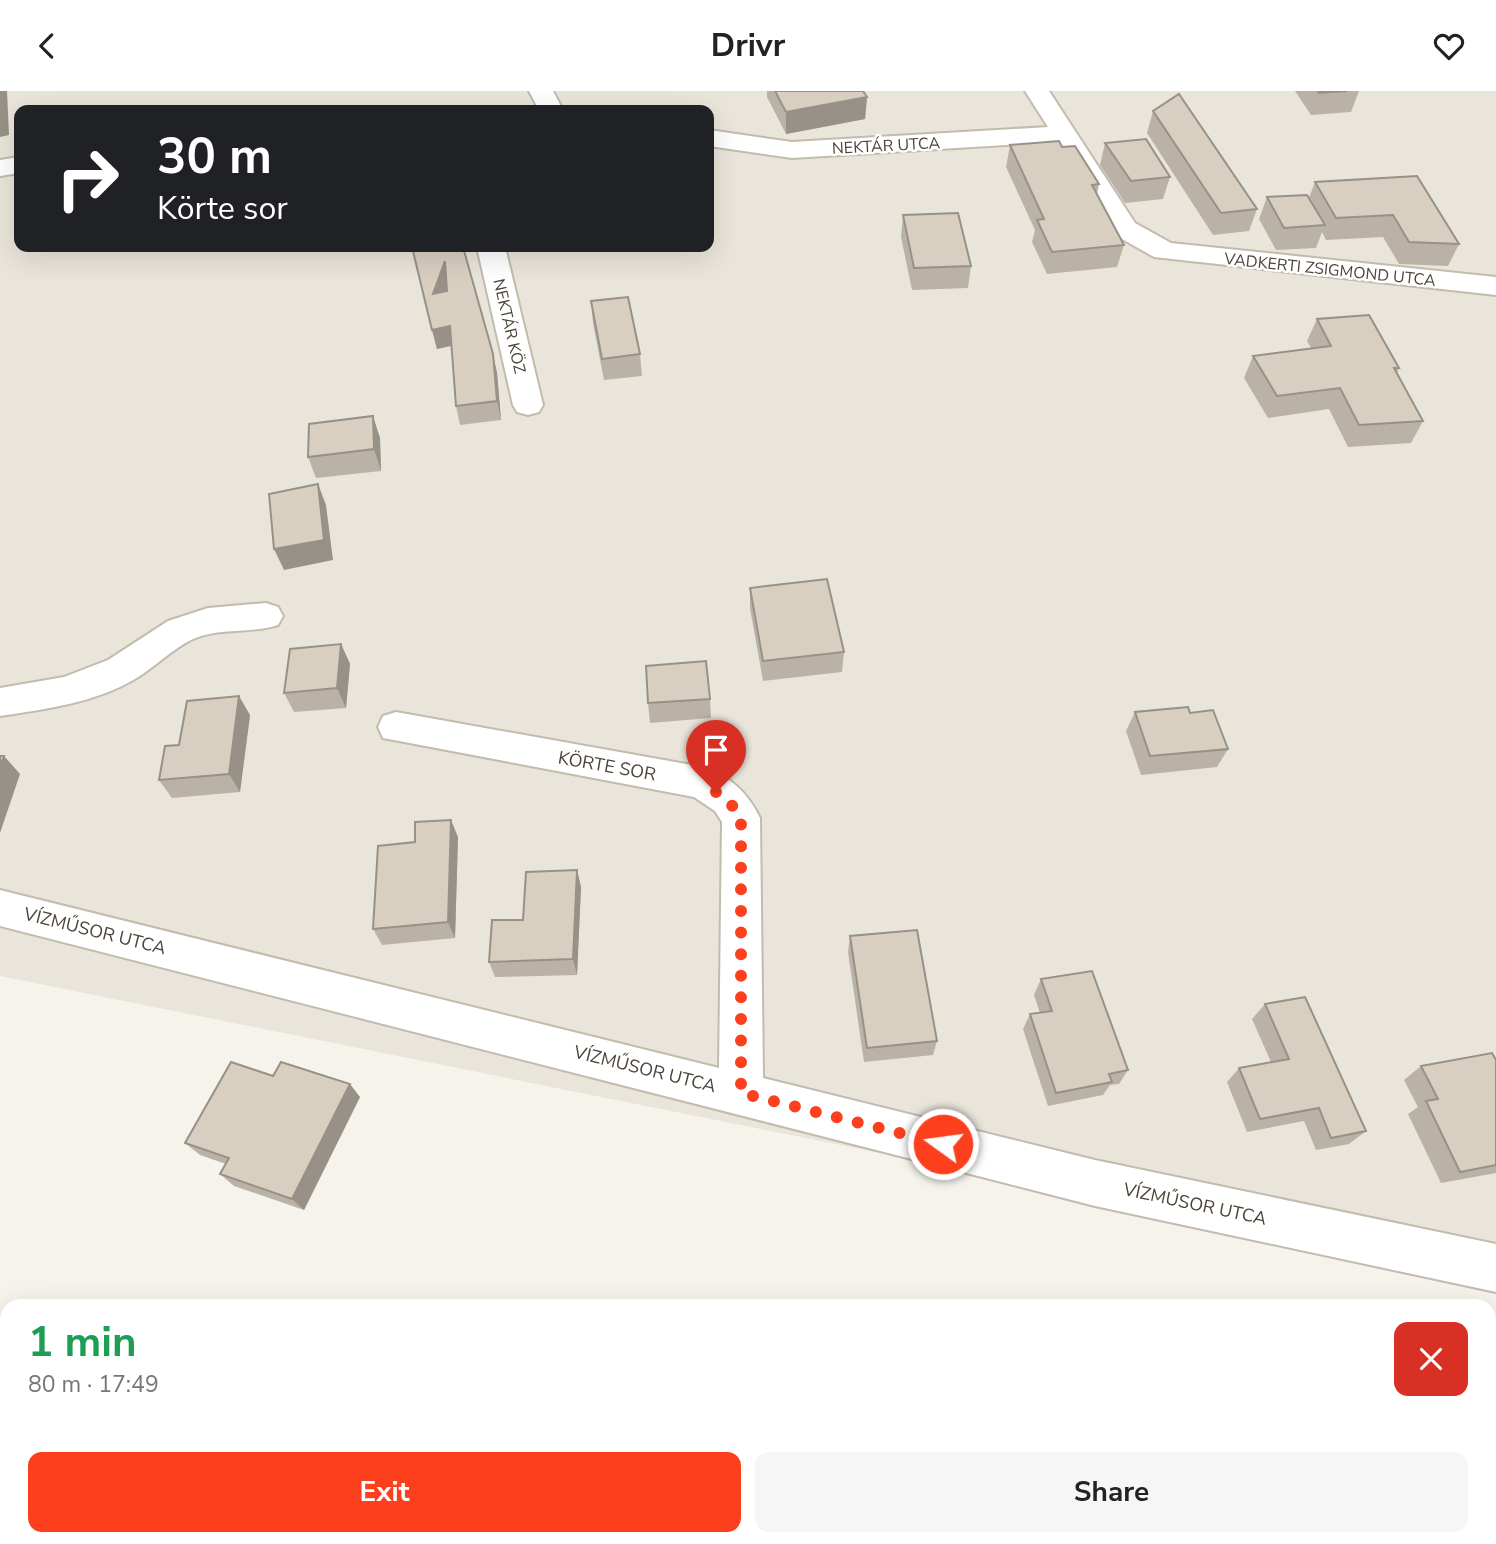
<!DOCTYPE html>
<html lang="en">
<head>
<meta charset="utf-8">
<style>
  :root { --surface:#fff; --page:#f6f6f6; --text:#222; --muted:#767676; --accent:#fc3f1d }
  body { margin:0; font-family:"Nunito Sans",sans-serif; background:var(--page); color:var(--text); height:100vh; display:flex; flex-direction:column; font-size:26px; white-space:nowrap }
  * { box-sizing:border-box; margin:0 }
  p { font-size:23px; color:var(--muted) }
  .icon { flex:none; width:38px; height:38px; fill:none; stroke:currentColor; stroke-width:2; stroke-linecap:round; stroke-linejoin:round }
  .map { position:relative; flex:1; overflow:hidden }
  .sheet { position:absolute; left:0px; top:1208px; width:1496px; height:247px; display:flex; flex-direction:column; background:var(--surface); border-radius:21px 21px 0 0; box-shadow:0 7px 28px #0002 }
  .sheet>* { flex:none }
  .guide { position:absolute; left:14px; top:14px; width:700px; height:147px; border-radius:14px; box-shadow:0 7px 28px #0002; background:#202124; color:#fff; overflow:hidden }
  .pin { position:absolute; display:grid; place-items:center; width:60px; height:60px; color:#fff; margin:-72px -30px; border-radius:50% 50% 50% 0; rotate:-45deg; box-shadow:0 0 7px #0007 }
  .pin .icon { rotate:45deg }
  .me { position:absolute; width:77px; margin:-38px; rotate:284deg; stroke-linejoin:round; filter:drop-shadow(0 0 5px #0008) }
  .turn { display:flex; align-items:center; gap:24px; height:147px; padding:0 28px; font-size:32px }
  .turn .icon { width:91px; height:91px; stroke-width:2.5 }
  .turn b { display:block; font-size:49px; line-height:60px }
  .round { display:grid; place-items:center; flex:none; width:74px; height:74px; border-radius:14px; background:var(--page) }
  .head { display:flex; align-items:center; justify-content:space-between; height:119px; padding:0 28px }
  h1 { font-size:42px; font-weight:700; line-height:52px; color:#1e9e55 }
  .action { display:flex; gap:14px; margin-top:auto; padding:14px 28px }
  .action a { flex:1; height:80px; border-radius:14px; background:var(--accent); color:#fff; font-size:28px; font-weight:700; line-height:80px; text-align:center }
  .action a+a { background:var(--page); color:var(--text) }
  header { display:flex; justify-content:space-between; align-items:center; height:91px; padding:0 28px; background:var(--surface); font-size:32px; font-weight:700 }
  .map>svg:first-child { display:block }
  .residential { fill:#eae5da; fill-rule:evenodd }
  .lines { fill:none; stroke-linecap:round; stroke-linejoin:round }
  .minor-casing { stroke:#c2bbae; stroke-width:4 }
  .minor { fill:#fff; fill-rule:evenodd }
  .wall { fill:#bab2a6 }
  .shaded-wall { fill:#979187 }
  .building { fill:#d8cfc1; stroke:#979187; stroke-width:2; fill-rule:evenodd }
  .route { stroke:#fc3f1d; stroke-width:12; stroke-dasharray:0 21.6 }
  .labels { text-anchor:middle; stroke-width:5; stroke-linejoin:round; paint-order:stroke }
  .far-street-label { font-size:16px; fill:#4b4439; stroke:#fff }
  .street-label { font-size:18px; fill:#4b4439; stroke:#fff }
</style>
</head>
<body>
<header><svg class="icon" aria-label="back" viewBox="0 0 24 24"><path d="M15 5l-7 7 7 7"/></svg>Drivr<svg class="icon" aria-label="heart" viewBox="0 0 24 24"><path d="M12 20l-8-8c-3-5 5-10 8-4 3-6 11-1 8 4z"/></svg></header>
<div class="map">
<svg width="1496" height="1453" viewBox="0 0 1496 1453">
  <rect width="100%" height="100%" fill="#f6f3ec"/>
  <!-- residential -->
  <path class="residential" d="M0 0H1496V1186L0 885ZM19 19H709V156H19Z"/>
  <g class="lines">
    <defs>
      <g id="minor">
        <polygon points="529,0 553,0 563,19 539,19"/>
        <polygon points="1025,0 1049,0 1135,132 1171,152 1496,186 1496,204 1154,166 1115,144 1057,51 792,67 709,55 709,39 792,51 1048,36"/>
        <polygon points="19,66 19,82 0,85 0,69"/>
        <polygon points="477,156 505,156 543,314 539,321 528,324 517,321 513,314"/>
        <path d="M266 512 278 516 283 525 278 534C251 543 219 536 193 548 172 558 155 576 135 588 94 612 46 618 0 625V597L64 586 108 569 168 530 208 517Z"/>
        <path d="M396 621 703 676C730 685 748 702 760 727L763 987 1095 1069 1496 1153V1201L1095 1115 0 835V799L719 977 722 731 715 720 694 706 383 647 378 636 383 625Z"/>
      </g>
    </defs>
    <!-- minor casing -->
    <use href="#minor" class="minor-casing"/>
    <!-- minor -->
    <use href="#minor" class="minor"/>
  </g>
  <!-- wall -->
  <g class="wall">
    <polygon points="767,0 863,0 867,6 865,28 786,43 767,6"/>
    <polygon points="1295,0 1359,0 1351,21 1311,24"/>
    <polygon points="1153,20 1257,118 1249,140 1213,144 1147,42"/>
    <polygon points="1105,52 1170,86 1163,108 1125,112 1100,74"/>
    <polygon points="1010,54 1062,56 1099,93 1097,104 1124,154 1117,176 1047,183 1032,151 1035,139 1006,76"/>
    <polygon points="1315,91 1459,153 1448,175 1399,173 1383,146 1326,149 1322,141 1316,157 1276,159 1259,128 1267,106 1309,107"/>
    <polygon points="903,124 971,175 968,197 912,199 901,146"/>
    <polygon points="412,156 463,156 497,282 501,329 460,334 456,315 451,255 437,258"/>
    <polygon points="591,210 640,263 642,285 604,289 593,232"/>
    <polygon points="1317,228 1399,277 1397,282 1423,330 1411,352 1348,356 1329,318 1268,327 1244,287 1253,265 1311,257 1307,250"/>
    <polygon points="380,347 381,380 316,387 308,366"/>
    <polygon points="750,497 844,561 842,581 763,590 750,517"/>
    <polygon points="341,553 350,573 346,617 294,621 284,602"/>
    <polygon points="710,608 711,627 650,632 648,612"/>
    <polygon points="1135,621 1190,622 1228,658 1217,676 1141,684 1126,640"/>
    <polygon points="250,624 240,701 172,707 159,689"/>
    <polygon points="458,746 455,847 382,854 373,838 415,751"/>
    <polygon points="577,779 581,796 577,884 495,886 489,871 523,829"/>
    <polygon points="850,845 937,950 933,964 864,971 848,861"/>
    <polygon points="1041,888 1128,979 1119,993 1110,994 1103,1004 1048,1015 1023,938 1030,923 1040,922 1034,904"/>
    <polygon points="1265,913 1366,1040 1349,1053 1316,1059 1304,1030 1247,1041 1227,991 1239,977 1271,971 1252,928"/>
    <polygon points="1496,969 1496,1082 1441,1092 1408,1023 1418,1016 1404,989 1421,975"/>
    <polygon points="273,985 360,1006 304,1119 234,1095 220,1083 226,1073 200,1064 185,1052"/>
    <polygon points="1429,1447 1489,1447 1496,1453 1430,1453"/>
  </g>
  <!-- shaded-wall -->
  <g class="shaded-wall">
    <polygon points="0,0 7,0 9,44 0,46"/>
    <polygon points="867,6 865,28 786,43 786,21"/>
    <polygon points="445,170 449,189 438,222 433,203"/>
    <polygon points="450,235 454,254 437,258 432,239"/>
    <polygon points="493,263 497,282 501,329 497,310"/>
    <polygon points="373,325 380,347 381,380 374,358"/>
    <polygon points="318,393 326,414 333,469 284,479 274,458"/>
    <polygon points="341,553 350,573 346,617 337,597"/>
    <polygon points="239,605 250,624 240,701 229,683"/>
    <polygon points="4,665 20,683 0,742 0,675"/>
    <polygon points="451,729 458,746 455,847 448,831"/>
    <polygon points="577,779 581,796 577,884 573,868"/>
    <polygon points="350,993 360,1006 304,1119 292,1108"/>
  </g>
  <!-- building -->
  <g class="building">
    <polygon points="775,0 863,0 867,6 786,21"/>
    <polygon points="1318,0 1347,0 1319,2"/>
    <polygon points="1179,3 1257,118 1221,122 1153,20"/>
    <polygon points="1146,48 1170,86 1131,90 1105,52"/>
    <polygon points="1059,50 1062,56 1075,55 1099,93 1092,94 1124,154 1052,161 1037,129 1044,128 1010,54"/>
    <polygon points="1417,85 1459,153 1409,151 1393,124 1336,127 1315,91"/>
    <polygon points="1307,104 1325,134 1284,137 1267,106"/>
    <polygon points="958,122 971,175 914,177 903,124"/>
    <path d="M412 156H463L493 263 497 310 456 315 450 235 432 239ZM445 170 447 200 433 203Z"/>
    <polygon points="628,206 640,263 602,268 591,210"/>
    <polygon points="1369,224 1399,277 1394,277 1423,330 1359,334 1340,297 1277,305 1253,265 1331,255 1317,228"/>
    <polygon points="373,325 374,358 308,366 309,333"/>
    <polygon points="318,393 324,449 274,458 269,403"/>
    <polygon points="827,488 844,561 763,570 750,497"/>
    <polygon points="341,553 337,597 284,602 290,558"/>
    <polygon points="706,570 710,608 648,612 646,575"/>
    <polygon points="239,605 229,683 159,689 165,655 179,654 187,610"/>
    <polygon points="1188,616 1190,622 1213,619 1228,658 1150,665 1135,621"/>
    <polygon points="0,665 4,665 0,675"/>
    <polygon points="451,729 448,831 373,838 378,755 415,751 415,731"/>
    <polygon points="577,779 573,868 489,871 492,829 523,829 526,781"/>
    <polygon points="917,839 937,950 867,957 850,845"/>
    <polygon points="1092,880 1128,979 1109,983 1112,991 1056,1002 1030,923 1052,920 1041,888"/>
    <polygon points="1305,906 1366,1040 1331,1047 1319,1017 1260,1028 1239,977 1289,968 1265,913"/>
    <polygon points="1492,962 1496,969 1496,1074 1460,1081 1426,1010 1438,1008 1421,975"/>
    <polygon points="231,971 273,985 281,971 350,993 292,1108 220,1083 229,1067 185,1052"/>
    <polygon points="1489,1350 1496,1350 1496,1453 1463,1453 1461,1447 1489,1447"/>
  </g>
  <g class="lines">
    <!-- route -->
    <polyline class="route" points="716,701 728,709 741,727 741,1002 943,1053"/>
  </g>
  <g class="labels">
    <!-- far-street labels -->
    <g class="far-street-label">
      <text transform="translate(886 54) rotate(-3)" y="6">NEKTÁR UTCA</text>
      <text transform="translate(1330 178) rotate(6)" y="6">VADKERTI ZSIGMOND UTCA</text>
      <text transform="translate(510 235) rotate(77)" y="6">NEKTÁR KÖZ</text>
    </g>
    <!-- street labels -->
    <g class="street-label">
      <text transform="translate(607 675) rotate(10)" y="6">KÖRTE SOR</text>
      <text transform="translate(95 840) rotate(14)" y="6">VÍZMŰSOR UTCA</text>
      <text transform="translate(645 978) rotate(14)" y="6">VÍZMŰSOR UTCA</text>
      <text transform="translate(1195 1113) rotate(12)" y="6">VÍZMŰSOR UTCA</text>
    </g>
  </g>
</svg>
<div class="pin" style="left:716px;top:701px;background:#d93025"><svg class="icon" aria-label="arrive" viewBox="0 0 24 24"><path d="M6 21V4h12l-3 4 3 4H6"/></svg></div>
<svg class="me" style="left:943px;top:1053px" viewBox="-20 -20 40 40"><circle r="17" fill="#fc3f1d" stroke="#fff" stroke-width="3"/><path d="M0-11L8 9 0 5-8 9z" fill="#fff"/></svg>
<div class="guide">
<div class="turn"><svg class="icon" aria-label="right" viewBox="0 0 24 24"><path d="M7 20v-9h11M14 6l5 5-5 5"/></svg><div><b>30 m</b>Körte sor</div></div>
</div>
<section class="sheet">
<div class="head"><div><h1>1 min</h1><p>80 m · 17:49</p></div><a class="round" style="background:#d93025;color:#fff"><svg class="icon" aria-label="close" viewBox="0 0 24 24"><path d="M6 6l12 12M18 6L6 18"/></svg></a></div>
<div class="action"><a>Exit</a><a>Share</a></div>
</section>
</div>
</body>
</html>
